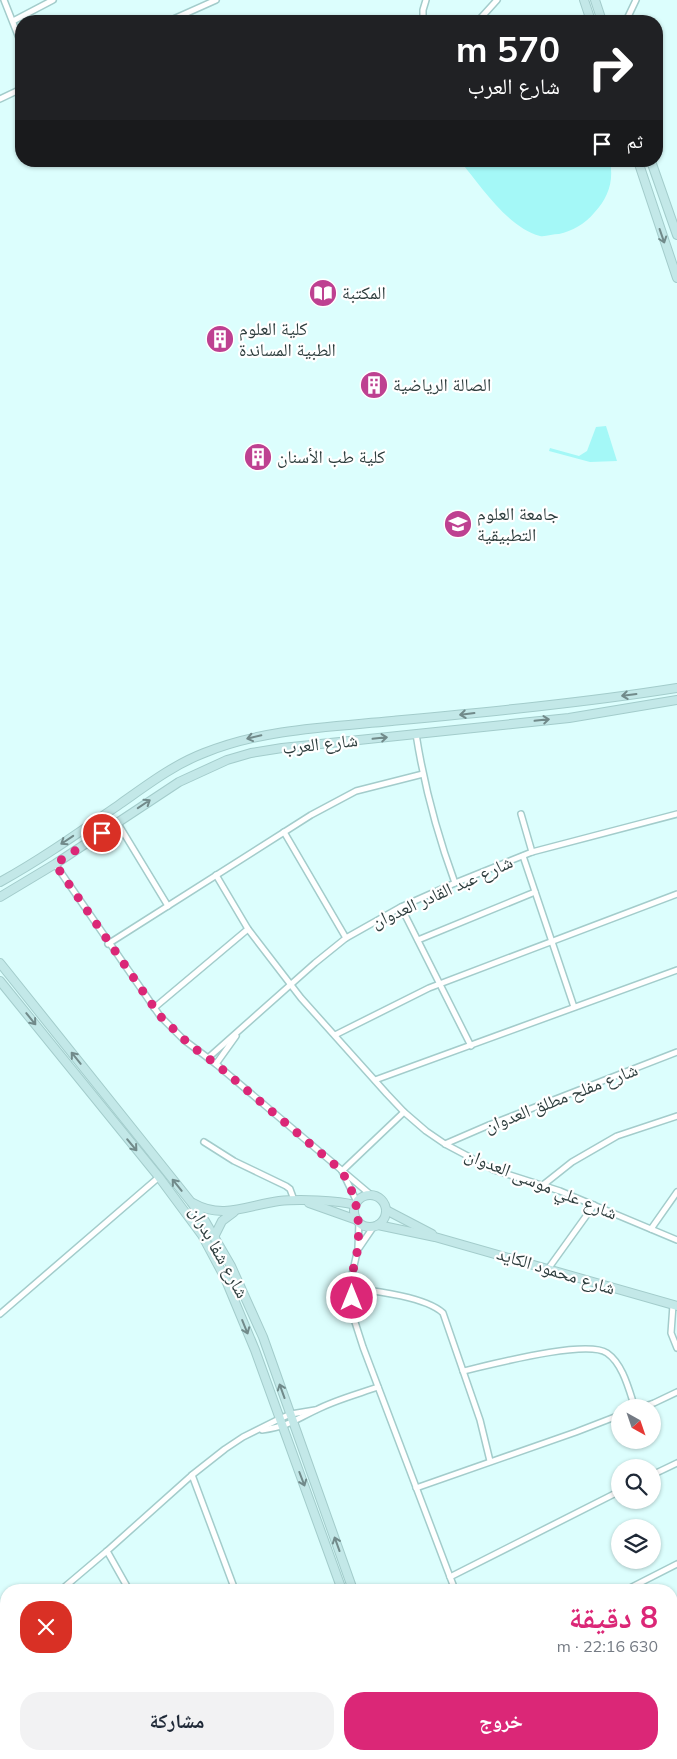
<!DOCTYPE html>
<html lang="ar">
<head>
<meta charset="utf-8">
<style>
  :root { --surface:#fff; --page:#f2f2f3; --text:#1f2937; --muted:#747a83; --accent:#db2777 }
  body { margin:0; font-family:Mulish,"Noto Naskh Arabic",sans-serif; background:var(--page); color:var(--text); direction:rtl; height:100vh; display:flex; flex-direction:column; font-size:19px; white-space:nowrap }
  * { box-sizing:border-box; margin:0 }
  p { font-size:16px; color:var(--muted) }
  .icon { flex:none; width:28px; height:28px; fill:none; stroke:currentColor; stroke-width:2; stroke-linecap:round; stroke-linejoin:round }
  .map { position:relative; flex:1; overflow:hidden; direction:ltr }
  .side { position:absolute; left:0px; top:1584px; width:678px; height:176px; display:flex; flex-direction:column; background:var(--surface); border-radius:20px 20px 0 0; box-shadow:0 1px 4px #0004; direction:rtl }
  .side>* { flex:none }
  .guide { position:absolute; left:15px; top:15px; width:648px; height:152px; border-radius:20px; box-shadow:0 1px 4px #0004; direction:rtl; background:#202124; color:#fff; overflow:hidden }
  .needle { width:32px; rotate:140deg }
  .buttons { position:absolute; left:611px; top:1399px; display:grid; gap:10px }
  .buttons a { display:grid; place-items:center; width:50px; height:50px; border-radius:50%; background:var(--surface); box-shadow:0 1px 4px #0004; font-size:25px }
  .pin { position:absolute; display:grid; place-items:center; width:42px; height:42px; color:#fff; margin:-21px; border:2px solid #fff; border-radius:50%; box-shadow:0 1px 5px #0007 }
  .me { position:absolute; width:55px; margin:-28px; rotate:0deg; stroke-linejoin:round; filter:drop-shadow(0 0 4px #0008) }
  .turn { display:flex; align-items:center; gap:18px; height:105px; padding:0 20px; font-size:22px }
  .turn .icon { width:65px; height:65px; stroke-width:2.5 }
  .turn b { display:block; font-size:35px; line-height:42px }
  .then { display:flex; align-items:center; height:48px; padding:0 20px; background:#0003; gap:10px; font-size:19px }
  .round { display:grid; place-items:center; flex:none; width:52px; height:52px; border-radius:20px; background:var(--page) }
  .headline { display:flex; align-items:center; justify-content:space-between; height:85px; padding:0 20px }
  h1 { font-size:30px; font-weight:700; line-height:38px; color:var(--accent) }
  .button { display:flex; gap:10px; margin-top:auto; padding:10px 20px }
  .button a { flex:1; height:58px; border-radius:20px; background:var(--accent); color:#fff; font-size:20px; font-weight:700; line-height:58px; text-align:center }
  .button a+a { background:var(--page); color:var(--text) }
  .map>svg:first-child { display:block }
  .park { fill:#a4f8f7 }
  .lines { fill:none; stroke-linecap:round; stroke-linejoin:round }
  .street-casing { stroke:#a3cccb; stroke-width:8 }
  .secondary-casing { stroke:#a3cccb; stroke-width:10 }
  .street { stroke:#fff; stroke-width:5 }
  .secondary { stroke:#c3e8e8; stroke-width:8 }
  .oneway { stroke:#718a8a }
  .route { stroke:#db2777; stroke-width:9; stroke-dasharray:0 16.2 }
  .labels { text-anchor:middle; stroke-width:4.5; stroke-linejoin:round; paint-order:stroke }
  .poi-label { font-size:18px; fill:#2e3e3e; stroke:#fff; text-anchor:start }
  .street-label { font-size:18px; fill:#2e3e3e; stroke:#fff }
</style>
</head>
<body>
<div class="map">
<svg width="677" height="1759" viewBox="0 0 677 1759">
  <rect width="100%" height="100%" fill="#dcfefd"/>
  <!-- park -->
  <g class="park">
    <path d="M460 161H610C614 182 608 198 594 213 585 224 572 231 559 234 553 234 545 237 540 236 507 227 481 186 460 161Z"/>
    <polygon points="606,426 617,461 590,462 549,451 550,448 579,456 587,451 596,427"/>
  </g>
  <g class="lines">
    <defs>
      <g id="street">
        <polyline points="4,0 21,43"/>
        <polyline points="13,21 53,0"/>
        <polyline points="169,21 216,0"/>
        <polyline points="423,21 423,10 426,0"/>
        <polyline points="478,21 497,0"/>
        <polyline points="626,21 636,0"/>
        <polyline points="0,99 21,89"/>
        <path d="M416 734C424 785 437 834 455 883"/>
        <polyline points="521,814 532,852"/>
        <polyline points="117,822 168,906"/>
        <polyline points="284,832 346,938"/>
        <polyline points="523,856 574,1007"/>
        <polyline points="55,864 160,1016 184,1040 216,1064 371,1195"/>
        <polyline points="216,875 248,929 301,998 387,1094 404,1112 426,1131 445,1144 494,1170 560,1191 677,1240"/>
        <polyline points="401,907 471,1046"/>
        <polyline points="418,940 535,892"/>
        <polyline points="108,944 311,815 356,791 423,774"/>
        <polyline points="154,1008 248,929"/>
        <polyline points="335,1035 429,988 677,894"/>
        <polyline points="208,1058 315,963 346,938 401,907 455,883 532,852 677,814"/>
        <polyline points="216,1064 236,1036"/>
        <polyline points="375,1080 677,970"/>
        <polyline points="204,1142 234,1161 286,1186 290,1189 294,1200"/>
        <polyline points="445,1144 489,1125 677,1052"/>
        <polyline points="342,1171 404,1112"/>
        <polyline points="342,1171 357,1202"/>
        <polyline points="543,1185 572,1162 617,1136 677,1116"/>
        <polyline points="359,1222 358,1248 352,1275 351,1288 354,1319 363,1347 455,1590"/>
        <polyline points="651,1229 677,1192"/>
        <polyline points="359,1248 374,1226"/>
        <polyline points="548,1269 594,1205"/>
        <path d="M351 1288C375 1291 426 1297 443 1313L480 1420 490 1461"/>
        <polyline points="673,1305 671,1333 677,1348"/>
        <polyline points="0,1314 159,1177"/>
        <path d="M463 1371C490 1365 586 1339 607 1353 623 1364 629 1390 635 1408"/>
        <polyline points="640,1408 654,1403 677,1392"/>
        <path d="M262 1430C289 1426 293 1421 316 1410 335 1400 358 1394 378 1387"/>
        <polyline points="192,1475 235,1590"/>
        <polyline points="652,1475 677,1463"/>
        <polyline points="416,1488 576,1432 620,1415"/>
        <polyline points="107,1551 129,1590"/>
        <polyline points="450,1577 620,1491"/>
        <polyline points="61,1590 107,1551 192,1475 225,1449 243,1437 279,1419 291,1414 315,1410"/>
        <polyline points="626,1590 677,1564"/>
        <polyline points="0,1641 6,1635"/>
        <polyline points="671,1716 677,1726"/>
        <polyline points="216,1754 218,1759"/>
        <polyline points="309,1754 312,1759"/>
        <polyline points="516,1754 518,1759"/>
        <polyline points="567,1754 570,1759"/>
        <polyline points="263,1759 274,1754"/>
        <polyline points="621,1759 629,1754"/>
      </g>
      <g id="secondary">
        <polyline points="584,0 591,21"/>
        <polyline points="595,0 602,21"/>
        <polyline points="638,161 677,278"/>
        <polyline points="651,161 677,235"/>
        <path d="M0 882C42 859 81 831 120 804 147 785 173 765 204 753 263 729 329 727 392 721 487 712 583 703 677 688"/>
        <polyline points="0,897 55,864 179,782 227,760 251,753 282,748 569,718 677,700"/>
        <polyline points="0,963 191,1202 205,1221 231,1266 263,1337 353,1590"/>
        <polyline points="0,981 159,1177 202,1235 225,1278 255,1350 342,1590"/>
        <circle cx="370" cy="1211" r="16"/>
        <path d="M193 1203C222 1220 249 1205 279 1201 297 1199 338 1200 355 1205"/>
        <polyline points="309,1203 357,1220"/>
        <polyline points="386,1210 432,1234"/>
        <polyline points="378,1225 435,1237 677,1306"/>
        <polyline points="214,1237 222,1221 234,1212"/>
        <polyline points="403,1754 405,1759"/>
        <polyline points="414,1754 416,1759"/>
      </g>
    </defs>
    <!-- street casing -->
    <use href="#street" class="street-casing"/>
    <!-- secondary casing -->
    <use href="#secondary" class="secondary-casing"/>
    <!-- street -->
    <use href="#street" class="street"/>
    <!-- secondary -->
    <use href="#secondary" class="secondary"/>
  </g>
  <!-- one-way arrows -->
  <defs><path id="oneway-shaft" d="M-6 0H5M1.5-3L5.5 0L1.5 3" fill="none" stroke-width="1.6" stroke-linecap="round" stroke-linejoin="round" transform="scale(1.25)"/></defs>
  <g class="oneway">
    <use href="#oneway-shaft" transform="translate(662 236) rotate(71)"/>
    <use href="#oneway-shaft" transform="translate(629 695) rotate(173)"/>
    <use href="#oneway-shaft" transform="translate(467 714) rotate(173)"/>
    <use href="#oneway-shaft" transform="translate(542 720) rotate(-6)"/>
    <use href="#oneway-shaft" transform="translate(254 737) rotate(167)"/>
    <use href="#oneway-shaft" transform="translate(380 738) rotate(-6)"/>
    <use href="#oneway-shaft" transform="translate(144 804) rotate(-34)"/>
    <use href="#oneway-shaft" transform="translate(67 840) rotate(146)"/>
    <use href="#oneway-shaft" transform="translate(31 1019) rotate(51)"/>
    <use href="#oneway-shaft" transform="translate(76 1058) rotate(-129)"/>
    <use href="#oneway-shaft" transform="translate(132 1145) rotate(50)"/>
    <use href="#oneway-shaft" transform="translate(177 1185) rotate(-129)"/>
    <use href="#oneway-shaft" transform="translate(245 1327) rotate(68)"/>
    <use href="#oneway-shaft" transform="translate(282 1391) rotate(-110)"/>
    <use href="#oneway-shaft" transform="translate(302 1479) rotate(69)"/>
    <use href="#oneway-shaft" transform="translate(337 1544) rotate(-110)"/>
  </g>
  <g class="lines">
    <!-- route -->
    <polyline class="route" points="102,833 55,864 160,1016 190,1045 216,1064 342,1171 357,1202 354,1213 359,1222 358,1248 352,1275 352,1298"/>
  </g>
  <!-- icons -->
  <defs>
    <symbol id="library-disc" viewBox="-11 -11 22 22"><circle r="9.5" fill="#be4191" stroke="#fff"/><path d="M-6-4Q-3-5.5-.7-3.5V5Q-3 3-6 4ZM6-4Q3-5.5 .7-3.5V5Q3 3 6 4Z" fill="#fff"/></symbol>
    <symbol id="building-disc" viewBox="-11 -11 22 22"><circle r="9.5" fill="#be4191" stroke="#fff"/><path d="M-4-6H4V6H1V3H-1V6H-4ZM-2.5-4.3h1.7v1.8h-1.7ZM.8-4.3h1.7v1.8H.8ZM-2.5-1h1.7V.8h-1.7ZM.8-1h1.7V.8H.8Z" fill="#fff"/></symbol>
    <symbol id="university-disc" viewBox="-11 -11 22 22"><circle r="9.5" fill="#be4191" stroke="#fff"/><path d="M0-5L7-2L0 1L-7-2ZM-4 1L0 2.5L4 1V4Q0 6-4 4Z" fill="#fff"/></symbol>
  </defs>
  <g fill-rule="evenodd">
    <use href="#library-disc" x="307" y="277" width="32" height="32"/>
    <use href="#building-disc" x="204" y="323" width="32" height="32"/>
    <use href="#building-disc" x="358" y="369" width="32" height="32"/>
    <use href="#building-disc" x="242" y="441" width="32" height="32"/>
    <use href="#university-disc" x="442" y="508" width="32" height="32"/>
  </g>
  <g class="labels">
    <!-- poi labels -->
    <g class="poi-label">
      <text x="342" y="299">المكتبة</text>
      <text x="239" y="335">كلية العلوم<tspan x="239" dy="21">الطبية المساندة</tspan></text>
      <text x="393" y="391">الصالة الرياضية</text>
      <text x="277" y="463">كلية طب الأسنان</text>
      <text x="477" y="520">جامعة العلوم<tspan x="477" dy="21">التطبيقية</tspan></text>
    </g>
    <!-- street labels -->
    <g class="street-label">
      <text transform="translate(320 744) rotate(-6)" y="6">شارع العرب</text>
      <text transform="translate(442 892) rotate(-24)" y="6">شارع عبد القادر العدوان</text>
      <text transform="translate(561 1098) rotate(-21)" y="6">شارع مفلح مطلق العدوان</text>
      <text transform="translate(541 1184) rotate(22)" y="6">شارع علي موسى العدوان</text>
      <text transform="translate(219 1252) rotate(61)" y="6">شارع شفا بدران</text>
      <text transform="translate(556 1271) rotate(17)" y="6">شارع محمود الكايد</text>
    </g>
  </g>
</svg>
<div class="buttons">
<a><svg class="needle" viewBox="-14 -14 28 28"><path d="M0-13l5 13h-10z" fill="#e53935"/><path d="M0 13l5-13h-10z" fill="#747a83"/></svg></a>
<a><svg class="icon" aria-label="search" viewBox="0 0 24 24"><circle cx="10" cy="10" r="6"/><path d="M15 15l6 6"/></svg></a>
<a><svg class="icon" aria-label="layers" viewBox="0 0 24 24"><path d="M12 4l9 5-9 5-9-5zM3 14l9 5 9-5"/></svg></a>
</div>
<div class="pin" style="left:102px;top:833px;background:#d93025"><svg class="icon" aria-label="arrive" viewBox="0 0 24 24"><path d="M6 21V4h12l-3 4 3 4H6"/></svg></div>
<svg class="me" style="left:352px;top:1298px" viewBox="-20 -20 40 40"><circle r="17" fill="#db2777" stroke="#fff" stroke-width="3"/><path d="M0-11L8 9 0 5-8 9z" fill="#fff"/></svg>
<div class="guide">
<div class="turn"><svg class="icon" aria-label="right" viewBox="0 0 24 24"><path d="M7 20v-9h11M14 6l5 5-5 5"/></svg><div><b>570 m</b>شارع العرب</div></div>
<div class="then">ثم<svg class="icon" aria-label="arrive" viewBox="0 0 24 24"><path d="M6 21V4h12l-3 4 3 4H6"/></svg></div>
</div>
<section class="side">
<div class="headline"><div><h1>8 دقيقة</h1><p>630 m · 22:16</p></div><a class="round" style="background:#d93025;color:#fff"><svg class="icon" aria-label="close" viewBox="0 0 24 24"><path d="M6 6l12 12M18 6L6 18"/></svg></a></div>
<div class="button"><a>خروج</a><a>مشاركة</a></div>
</section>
</div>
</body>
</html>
